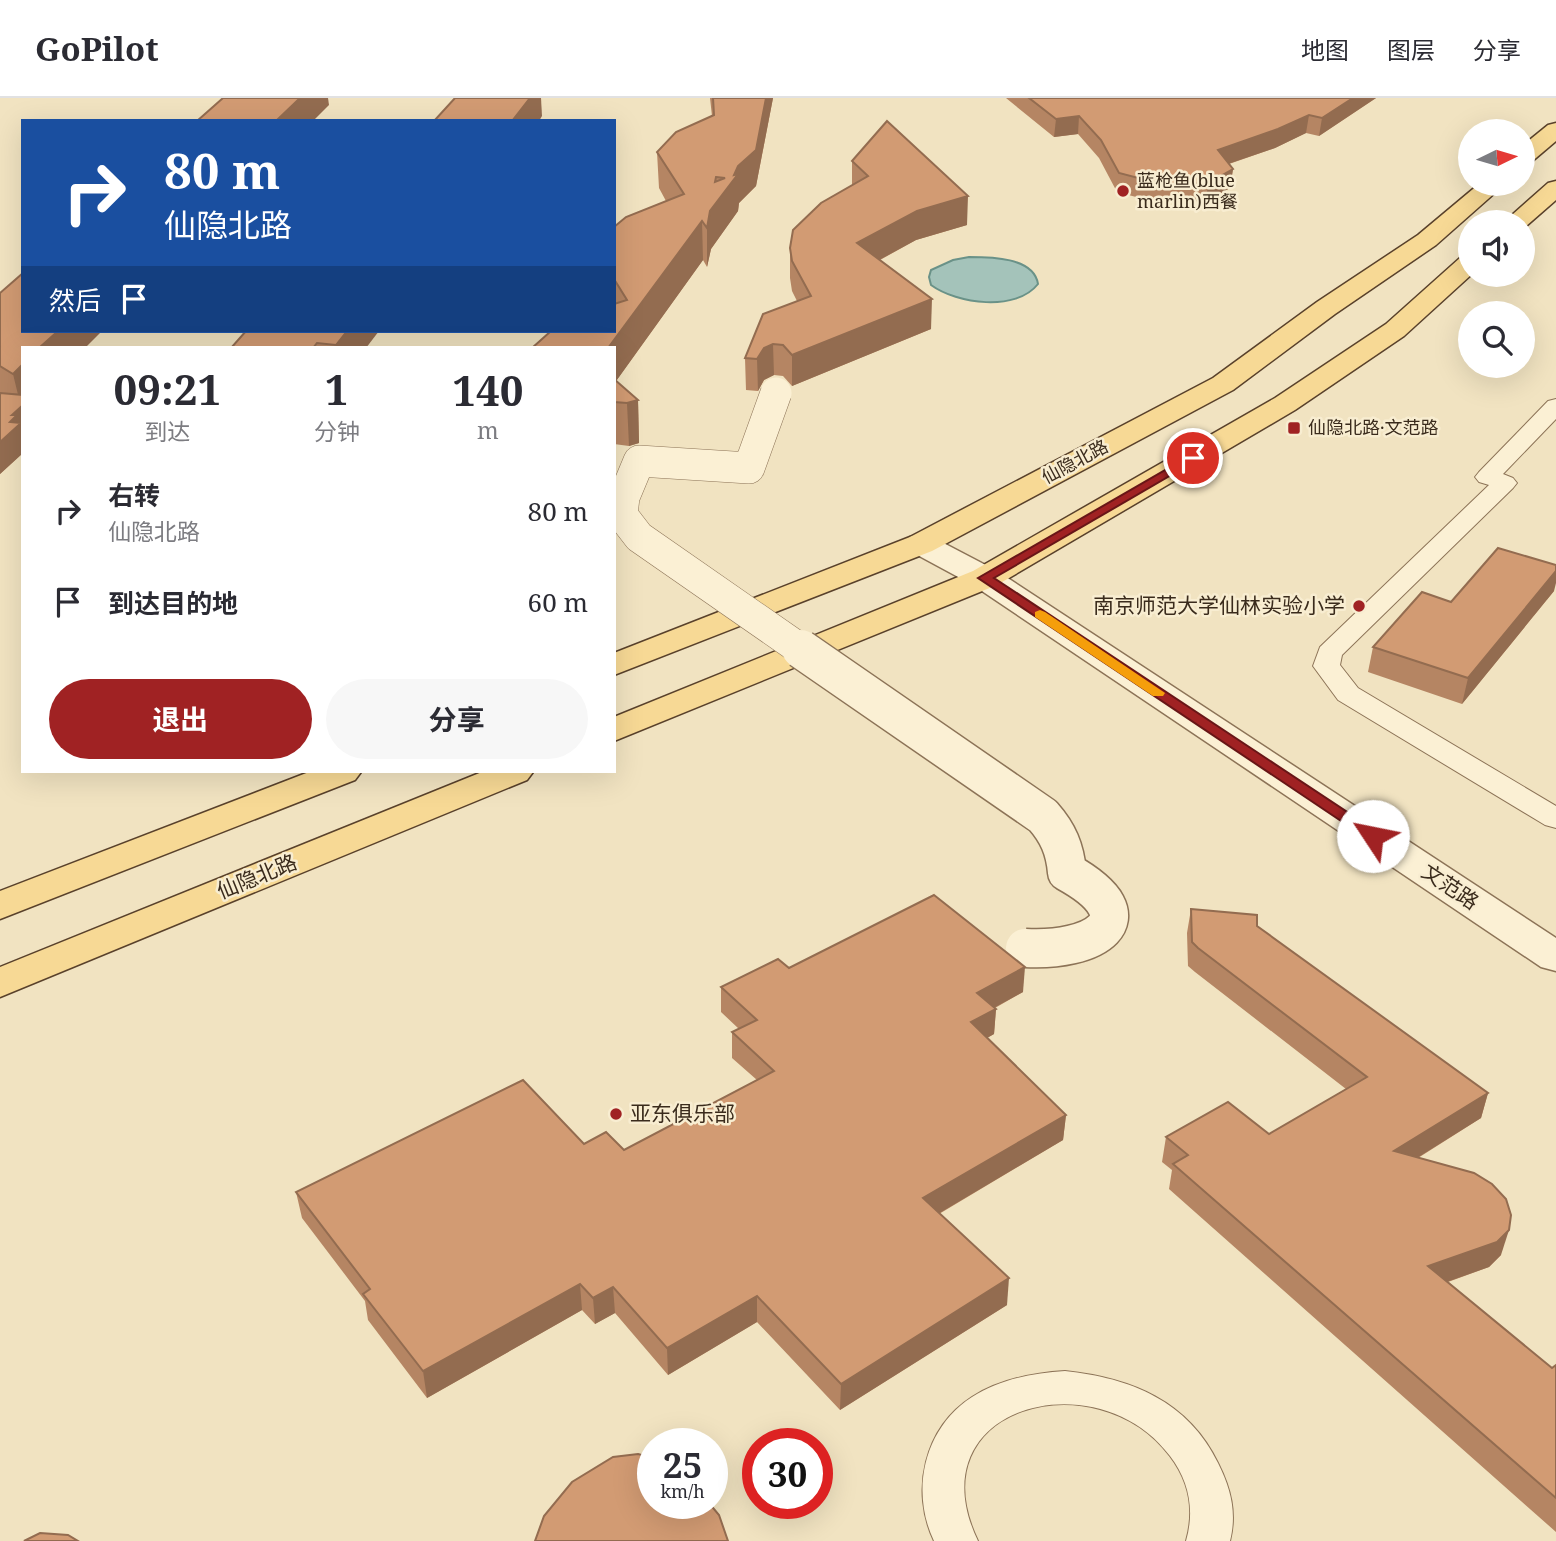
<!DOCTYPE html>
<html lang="zh">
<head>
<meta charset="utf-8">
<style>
  :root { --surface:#fff; --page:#f7f7f7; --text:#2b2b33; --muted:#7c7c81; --line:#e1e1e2; --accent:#a02223 }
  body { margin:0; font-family:"Noto Serif","Noto Sans SC",serif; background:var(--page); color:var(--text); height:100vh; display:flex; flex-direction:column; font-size:26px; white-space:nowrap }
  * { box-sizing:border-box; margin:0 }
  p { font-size:23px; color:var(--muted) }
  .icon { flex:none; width:38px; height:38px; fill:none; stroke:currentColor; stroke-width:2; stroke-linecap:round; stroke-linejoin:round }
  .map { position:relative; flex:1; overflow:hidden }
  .drawer { position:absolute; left:21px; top:248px; width:595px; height:427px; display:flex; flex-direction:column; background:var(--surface); border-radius:0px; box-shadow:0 7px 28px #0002 }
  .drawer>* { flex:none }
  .hud { position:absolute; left:21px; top:21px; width:595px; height:214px; border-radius:0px; box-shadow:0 7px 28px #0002; background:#1a4fa0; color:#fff; overflow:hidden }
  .needle { width:46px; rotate:85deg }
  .controls { position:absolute; left:1458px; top:21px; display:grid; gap:14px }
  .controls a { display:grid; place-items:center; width:77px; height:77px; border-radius:50%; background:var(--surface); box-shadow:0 7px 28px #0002; font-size:35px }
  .speed { position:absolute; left:637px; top:1330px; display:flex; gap:14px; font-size:35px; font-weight:700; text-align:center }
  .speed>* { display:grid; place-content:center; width:91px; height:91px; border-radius:50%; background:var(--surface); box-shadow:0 7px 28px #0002; line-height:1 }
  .speed small { font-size:18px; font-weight:400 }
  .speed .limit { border:10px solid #d22; background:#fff; color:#111 }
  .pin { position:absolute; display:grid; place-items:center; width:60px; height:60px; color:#fff; margin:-30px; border:4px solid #fff; border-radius:50%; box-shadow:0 2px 7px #0007 }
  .me { position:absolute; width:77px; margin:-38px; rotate:304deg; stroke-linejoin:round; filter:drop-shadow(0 0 5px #0008) }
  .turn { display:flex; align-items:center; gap:24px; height:147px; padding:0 28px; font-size:32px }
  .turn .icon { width:91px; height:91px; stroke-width:2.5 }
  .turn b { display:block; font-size:49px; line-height:60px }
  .then { display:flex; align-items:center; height:66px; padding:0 28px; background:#0003; gap:14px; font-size:26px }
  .eta { display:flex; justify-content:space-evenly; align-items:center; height:119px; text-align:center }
  .eta b { font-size:42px; font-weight:700; line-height:49px }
  .cta { display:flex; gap:14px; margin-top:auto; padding:14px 28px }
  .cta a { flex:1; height:80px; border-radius:42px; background:var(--accent); color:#fff; font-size:28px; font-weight:700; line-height:80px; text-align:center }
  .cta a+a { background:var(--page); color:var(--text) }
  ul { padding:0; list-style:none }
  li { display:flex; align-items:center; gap:21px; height:91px; padding:0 28px }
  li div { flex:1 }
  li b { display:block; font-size:26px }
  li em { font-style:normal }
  header { display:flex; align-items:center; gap:42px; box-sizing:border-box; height:98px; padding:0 35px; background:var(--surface); border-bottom:2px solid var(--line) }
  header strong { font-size:33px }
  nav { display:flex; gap:38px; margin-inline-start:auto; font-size:24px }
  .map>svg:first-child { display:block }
  .water { fill:#a4c3ba; stroke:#6a9288; stroke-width:2 }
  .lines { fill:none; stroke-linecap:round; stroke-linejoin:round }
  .service-casing { stroke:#8c7357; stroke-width:2 }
  .minor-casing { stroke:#8c7357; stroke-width:3 }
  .primary-casing { stroke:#59412b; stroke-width:3 }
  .service { fill:#fbf0d4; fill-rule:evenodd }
  .minor { fill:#fbf0d4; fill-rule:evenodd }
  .primary { fill:#f7d995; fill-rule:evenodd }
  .minor-bridge-far1-casing { stroke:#8c7357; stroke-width:32; stroke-linecap:butt }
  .minor-bridge-casing { stroke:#8c7357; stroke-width:41; stroke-linecap:butt }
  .minor-bridge-far1 { stroke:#fbf0d4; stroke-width:31 }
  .minor-bridge { stroke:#fbf0d4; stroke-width:38 }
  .wall { fill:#b58563 }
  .shaded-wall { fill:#936c50 }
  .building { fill:#d29b73; stroke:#936c50; stroke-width:2; fill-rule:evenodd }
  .route { fill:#a02223; stroke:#681617; stroke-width:2 }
  .slow { fill:#f59e0b }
  .poi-dot { fill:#a02223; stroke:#f8edd1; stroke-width:2.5 }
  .labels { text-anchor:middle; stroke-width:5; stroke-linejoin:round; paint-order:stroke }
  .far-poi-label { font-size:18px; fill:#3a2b1c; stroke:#f8edd1; text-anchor:start }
  .far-street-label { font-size:18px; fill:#3a2b1c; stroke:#f8edd1 }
  .poi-label { font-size:21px; fill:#3a2b1c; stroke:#f8edd1; text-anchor:end }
  .street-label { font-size:21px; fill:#3a2b1c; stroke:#f8edd1 }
</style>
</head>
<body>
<header>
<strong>GoPilot</strong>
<nav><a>地图</a><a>图层</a><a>分享</a></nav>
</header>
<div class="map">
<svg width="1556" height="1443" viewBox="0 0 1556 1443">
  <rect width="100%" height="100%" fill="#f1e3c1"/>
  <!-- water -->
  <path class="water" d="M969 159C990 159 1034 159 1038 186 1016 214 957 206 931 187L929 179 931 172 953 162Z"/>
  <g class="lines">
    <defs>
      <g id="service">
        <polygon points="1556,301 1556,321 1503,376 1513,380 1517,385 1513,390 1342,557 1340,567 1358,590 1556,708 1556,730 1545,727 1338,602 1313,568 1320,549 1489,387 1479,384 1475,379 1479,374 1548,303"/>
        <path d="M1065 1273C1131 1280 1188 1303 1218 1365 1231 1391 1237 1415 1230 1443H1186C1195 1412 1189 1383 1170 1358 1097 1260 913 1308 978 1443H934C910 1393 924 1330 972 1299 1000 1281 1033 1275 1065 1273Z"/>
      </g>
      <polygon id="minor" points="921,436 932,439 997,473 1556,840 1556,873 1541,869 973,487 910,453 905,446 910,439"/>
      <g id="primary">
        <polygon points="1556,25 1556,43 1530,65 1522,67 1522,48 1548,27"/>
        <polygon points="1556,83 1556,102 1525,129 1522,130 1522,124 1504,124 1548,85"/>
        <polygon points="1479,86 1505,86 1436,147 1335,216 1233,292 932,453 614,577 614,555 910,439 1213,280 1317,204 1418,137"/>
        <polygon points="1470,156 1471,177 1404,238 1295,312 997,487 614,643 614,619 973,473 1275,300 1386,226 1461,159"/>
        <polygon points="309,674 361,674 355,682 0,821 0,793"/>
        <polygon points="482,674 533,674 527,682 0,899 0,869"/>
      </g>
    </defs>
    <!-- service casing -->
    <use href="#service" class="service-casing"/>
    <!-- minor casing -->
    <use href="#minor" class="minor-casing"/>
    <!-- primary casing -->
    <use href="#primary" class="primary-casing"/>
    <!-- service -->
    <use href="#service" class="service"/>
    <!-- minor -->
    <use href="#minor" class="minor"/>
    <!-- primary -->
    <use href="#primary" class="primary"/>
    <defs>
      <polyline id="minor-bridge-far1" points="776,295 749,370 639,363 624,399 622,417 639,439 803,553"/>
      <path id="minor-bridge" d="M801 551 1043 718C1058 735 1065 751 1067 774 1153 822 1091 854 1025 850"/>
    </defs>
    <!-- minor-bridge-far1 casing -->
    <use href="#minor-bridge-far1" class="minor-bridge-far1-casing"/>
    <!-- minor-bridge casing -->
    <use href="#minor-bridge" class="minor-bridge-casing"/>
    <!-- minor-bridge-far1 -->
    <use href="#minor-bridge-far1" class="minor-bridge-far1"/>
    <!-- minor-bridge -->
    <use href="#minor-bridge" class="minor-bridge"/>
  </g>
  <!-- wall -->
  <g class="wall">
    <polygon points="710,0 773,0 756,88 739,105 738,113 711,151 707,169 703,162 616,283 638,302 639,345 629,348 614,346 614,129 666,103 659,90 657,54 712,18"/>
    <polygon points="1006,0 1376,0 1319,38 1306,35 1275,50 1229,66 1233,71 1230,90 1206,103 1159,105 1117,94 1099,60 1078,36 1054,39"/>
    <polygon points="852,63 967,127 916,142 880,162 931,231 792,288 783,278 774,277 764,282 758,293 746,292 745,260 797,203 792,193 790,180 790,150 852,87"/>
    <polygon points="0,195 23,250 23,355 0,376"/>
    <polygon points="246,233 366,250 231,250"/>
    <polygon points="1554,493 1462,606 1368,574 1373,549 1451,504"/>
    <polygon points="1191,811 1257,828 1488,995 1481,1020 1418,1060 1501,1157 1489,1169 1448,1184 1552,1270 1556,1267 1556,1434 1169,1091 1172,1072 1162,1064 1166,1039 1269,1036 1346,991 1195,874 1188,868 1187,835"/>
    <polygon points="789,870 1023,894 995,910 996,911 994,936 987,940 1066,1017 1063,1042 939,1116 1007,1207 840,1312 757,1224 668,1277 615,1215 595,1226 582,1212 427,1300 368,1222 365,1203 302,1120 296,1094 584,1046 624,1052 757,982 732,960 732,934 739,931 721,914 721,889"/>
  </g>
  <!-- shaded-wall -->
  <g class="shaded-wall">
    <polygon points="300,0 328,0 329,7 313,23 276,23"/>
    <polygon points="521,0 541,0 542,18 539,23 512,23"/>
    <polygon points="766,0 773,0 756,88 739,105 738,113 711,151 707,169 707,130 710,113 734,77"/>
    <polygon points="1353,0 1376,0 1319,38 1322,20"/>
    <polygon points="1309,17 1306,35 1275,50 1216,70 1218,52"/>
    <polygon points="1079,18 1078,36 1054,39 1056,21"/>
    <polygon points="1233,71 1230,90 1206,103 1208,85"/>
    <polygon points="968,98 967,127 916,142 857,174 857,145 917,113"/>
    <polygon points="702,123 703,162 614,286 614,250 608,250"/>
    <polygon points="932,201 931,231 792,288 792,257"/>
    <polygon points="58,233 102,233 85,250 39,250"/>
    <polygon points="347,233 379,233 366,250 336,250 336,247"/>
    <polygon points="773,246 774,277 764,282 758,293 757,261 764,250"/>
    <polygon points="23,266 23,355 0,376 0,344 10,324 12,317 21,309 13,276"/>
    <polygon points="638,302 639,345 629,348 627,305"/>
    <polygon points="1556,473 1556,485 1554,493 1462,606 1468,580"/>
    <polygon points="1025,869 1023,894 975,920 977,895"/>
    <polygon points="996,911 994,936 969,950 971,924"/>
    <polygon points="1488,995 1481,1020 1388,1078 1394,1053"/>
    <polygon points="1066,1017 1063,1042 921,1126 923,1100"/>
    <polygon points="1509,1132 1501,1157 1489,1169 1421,1193 1428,1168"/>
    <polygon points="1009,1180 1007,1207 840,1312 841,1286"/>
    <polygon points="580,1186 582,1212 427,1300 423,1273"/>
    <polygon points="613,1189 615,1215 595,1226 593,1200"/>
    <polygon points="757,1198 757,1224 668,1277 667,1250"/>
  </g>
  <!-- building -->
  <g class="building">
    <polygon points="223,0 300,0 276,23 197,23"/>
    <polygon points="455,0 530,0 512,23 434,23"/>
    <path d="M713 0H766L756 52 738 68 734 77 738 76 710 113 707 130 702 123 608 250H532L551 233H614V206L627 202 614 181V129L626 119 684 96 657 54 676 34 714 17ZM716 79 725 80 715 84Z"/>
    <polygon points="1029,0 1353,0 1322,20 1309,17 1278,31 1218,52 1233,71 1208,85 1161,86 1119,75 1101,42 1079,18 1056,21"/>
    <polygon points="887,23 968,98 917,113 857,145 932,201 792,257 783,247 773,246 764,250 757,261 745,260 763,216 811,198 792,163 790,150 793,132 821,105 868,78 852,63"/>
    <polygon points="23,175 23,233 58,233 39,250 23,250 23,266 13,276 0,268 0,195"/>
    <polygon points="246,233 347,233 336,247 317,245 313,250 231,250"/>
    <polygon points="614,281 638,302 627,305 614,304"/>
    <polygon points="0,295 23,297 23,307 12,317 17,317 10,324 21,325 0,344"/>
    <polygon points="1498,450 1556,467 1556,473 1468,580 1373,549 1422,494 1451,504"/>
    <polygon points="934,797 1025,869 977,895 996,911 971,924 1066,1017 923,1100 1009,1180 841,1286 757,1198 667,1250 613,1189 593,1200 580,1186 423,1273 363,1196 370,1191 296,1094 523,982 584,1046 606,1034 624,1052 774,973 732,934 757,922 721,889 778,861 789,870"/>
    <polygon points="1191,811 1257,817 1257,828 1488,995 1394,1053 1474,1075 1492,1086 1506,1101 1511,1117 1509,1132 1497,1144 1428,1168 1552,1270 1556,1267 1556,1400 1173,1066 1188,1057 1166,1039 1228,1004 1269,1036 1367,979 1198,850 1192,844"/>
    <polygon points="638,1356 653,1360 653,1405 709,1405 719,1417 728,1443 535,1443 544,1418 572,1384 613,1359"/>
    <polygon points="40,1435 68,1437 78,1443 24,1443"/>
  </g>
  <!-- route -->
  <polygon class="route" points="1193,356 1199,360 1197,362 994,480 1379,735 1381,738 1379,741 1368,741 978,480"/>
  <!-- slow -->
  <polygon class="slow" points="1040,512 1045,514 1165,595 1163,598 1153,598 1035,519 1035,514"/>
  <!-- markers -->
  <g class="poi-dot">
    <circle cx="1123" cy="93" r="7"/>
    <rect x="1287" y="323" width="14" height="14" rx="3.5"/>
    <circle cx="1359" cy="508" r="7"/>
    <circle cx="616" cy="1016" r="7"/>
  </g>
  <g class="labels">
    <!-- far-poi labels -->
    <g class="far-poi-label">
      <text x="1137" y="89">蓝枪鱼(blue<tspan x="1137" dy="21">marlin)西餐</tspan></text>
      <text x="1308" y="336">仙隐北路·文范路</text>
    </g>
    <!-- far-street labels -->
    <g class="far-street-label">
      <text transform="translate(1075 364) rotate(-28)" y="6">仙隐北路</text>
    </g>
    <!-- poi labels -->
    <g class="poi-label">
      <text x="1345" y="515">南京师范大学仙林实验小学</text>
      <text x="630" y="1023" text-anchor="start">亚东俱乐部</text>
    </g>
    <!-- street labels -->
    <g class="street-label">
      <text transform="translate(257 779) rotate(-22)" y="7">仙隐北路</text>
      <text transform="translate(1450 789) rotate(34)" y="7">文范路</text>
    </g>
  </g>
</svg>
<div class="controls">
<a><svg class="needle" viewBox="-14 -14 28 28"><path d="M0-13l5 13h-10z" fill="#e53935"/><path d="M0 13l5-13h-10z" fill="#7c7c81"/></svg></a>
<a><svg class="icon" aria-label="sound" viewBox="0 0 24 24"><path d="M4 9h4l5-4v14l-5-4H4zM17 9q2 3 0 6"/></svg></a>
<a><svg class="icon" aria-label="search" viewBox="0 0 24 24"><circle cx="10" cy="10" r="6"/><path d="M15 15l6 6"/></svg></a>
</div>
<div class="speed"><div>25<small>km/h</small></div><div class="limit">30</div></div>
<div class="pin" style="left:1193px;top:360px;background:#d93025"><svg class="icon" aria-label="arrive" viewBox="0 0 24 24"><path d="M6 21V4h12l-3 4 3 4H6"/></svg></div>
<svg class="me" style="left:1373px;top:738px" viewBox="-20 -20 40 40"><circle r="19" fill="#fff"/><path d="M0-13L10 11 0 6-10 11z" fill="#a02223"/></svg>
<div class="hud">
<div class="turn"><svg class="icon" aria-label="right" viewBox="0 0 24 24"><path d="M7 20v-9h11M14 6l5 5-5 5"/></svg><div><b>80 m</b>仙隐北路</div></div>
<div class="then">然后<svg class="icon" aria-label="arrive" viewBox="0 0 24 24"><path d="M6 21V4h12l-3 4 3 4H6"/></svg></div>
</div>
<section class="drawer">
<div class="eta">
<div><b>09:21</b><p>到达</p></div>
<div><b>1</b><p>分钟</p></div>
<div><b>140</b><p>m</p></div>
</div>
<ul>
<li><svg class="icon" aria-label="right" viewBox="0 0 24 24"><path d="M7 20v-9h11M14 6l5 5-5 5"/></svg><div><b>右转</b><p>仙隐北路</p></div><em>80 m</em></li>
<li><svg class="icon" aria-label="arrive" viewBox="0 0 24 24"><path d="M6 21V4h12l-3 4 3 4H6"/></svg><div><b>到达目的地</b></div><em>60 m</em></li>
</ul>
<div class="cta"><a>退出</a><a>分享</a></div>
</section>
</div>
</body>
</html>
